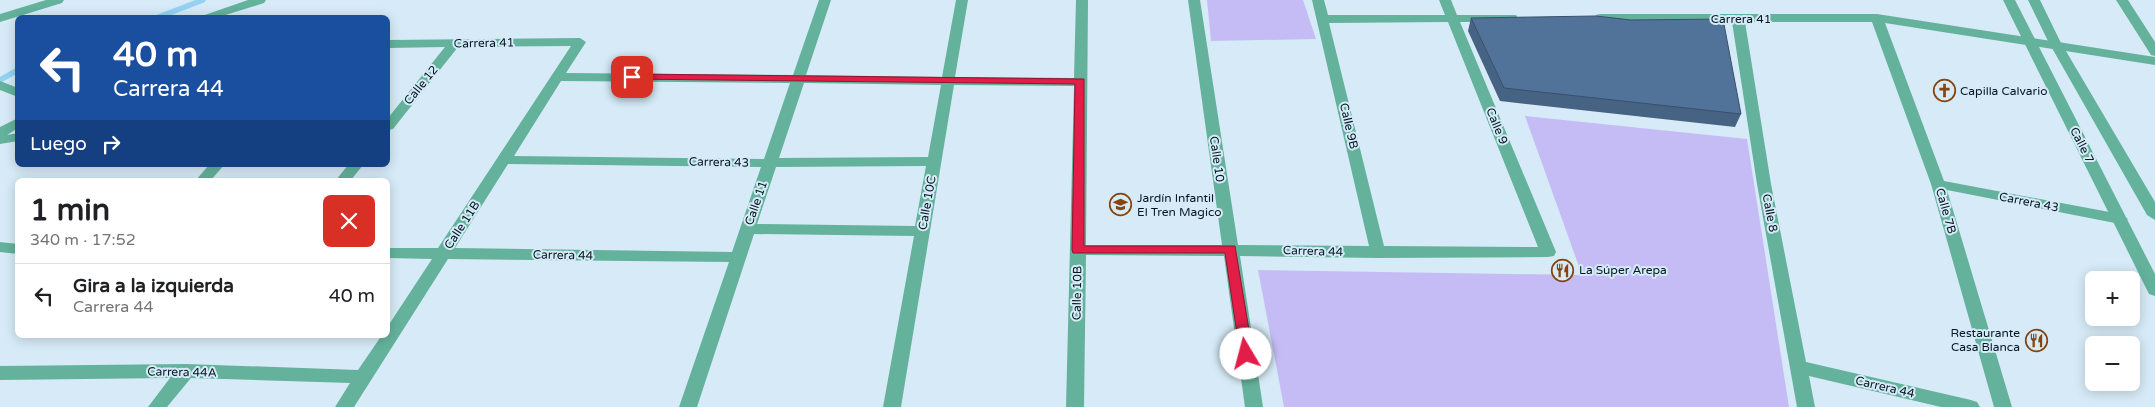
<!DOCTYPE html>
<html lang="es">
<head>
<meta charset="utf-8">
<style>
  :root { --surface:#fff; --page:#f6f6f6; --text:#202124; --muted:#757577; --line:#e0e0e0 }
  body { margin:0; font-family:"Varela Round",sans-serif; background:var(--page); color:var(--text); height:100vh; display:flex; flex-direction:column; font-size:19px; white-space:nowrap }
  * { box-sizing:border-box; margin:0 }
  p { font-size:16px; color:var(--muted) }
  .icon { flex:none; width:28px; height:28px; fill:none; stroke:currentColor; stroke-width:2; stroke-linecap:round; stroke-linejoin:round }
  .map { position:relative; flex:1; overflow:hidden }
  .details { position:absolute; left:15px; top:178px; width:375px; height:160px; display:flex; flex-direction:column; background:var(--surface); border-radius:8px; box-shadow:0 2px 12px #0003 }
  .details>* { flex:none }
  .top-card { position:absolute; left:15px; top:15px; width:375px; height:152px; border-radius:8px; box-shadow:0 2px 12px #0003; background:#1a4fa0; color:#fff; overflow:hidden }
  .controls { position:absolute; left:2085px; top:271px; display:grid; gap:10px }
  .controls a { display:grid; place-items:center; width:55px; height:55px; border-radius:8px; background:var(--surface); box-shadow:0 2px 12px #0003; font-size:25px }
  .pin { position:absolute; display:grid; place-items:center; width:42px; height:42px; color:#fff; margin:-21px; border-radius:10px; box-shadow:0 2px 8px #0006 }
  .me { position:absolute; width:55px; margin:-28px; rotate:352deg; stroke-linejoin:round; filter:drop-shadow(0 0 4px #0008) }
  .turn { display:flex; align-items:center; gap:18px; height:105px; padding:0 15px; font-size:22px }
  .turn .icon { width:65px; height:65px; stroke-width:2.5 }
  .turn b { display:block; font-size:35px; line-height:42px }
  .then { display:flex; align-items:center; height:48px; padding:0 15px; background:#0003; gap:10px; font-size:19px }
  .round { display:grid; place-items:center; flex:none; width:52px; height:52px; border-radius:8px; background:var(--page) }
  .headline { display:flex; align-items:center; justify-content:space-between; height:85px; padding:0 15px }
  h1 { font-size:30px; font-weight:800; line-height:38px }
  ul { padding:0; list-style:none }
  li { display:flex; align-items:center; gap:15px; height:65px; padding:0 15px; border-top:1px solid var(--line) }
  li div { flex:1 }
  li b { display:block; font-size:19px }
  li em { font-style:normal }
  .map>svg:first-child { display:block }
  .green { fill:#c6bcf5 }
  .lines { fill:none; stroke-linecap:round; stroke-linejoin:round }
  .stream { stroke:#95d2f2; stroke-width:5.5 }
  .minor { fill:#64b29b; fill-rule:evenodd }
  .tertiary { fill:#64b29b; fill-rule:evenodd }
  .wall { fill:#476384 }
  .building { fill:#527399; stroke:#39506b }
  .route { fill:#e11d48; stroke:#92132f }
  .labels { text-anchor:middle; stroke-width:4; stroke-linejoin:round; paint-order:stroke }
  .street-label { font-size:12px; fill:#031822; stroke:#d6ebf7 }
  .poi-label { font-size:12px; fill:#031822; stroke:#d6ebf7; text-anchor:start }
</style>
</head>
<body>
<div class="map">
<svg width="2155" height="407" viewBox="0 0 2155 407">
  <rect width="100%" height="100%" fill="#d6ebf7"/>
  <!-- green -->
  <g class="green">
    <polygon points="1207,0 1303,0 1316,39 1211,41"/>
    <polygon points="1525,116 1747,139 1789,407 1284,407 1258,270 1582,275"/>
  </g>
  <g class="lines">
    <!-- stream -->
    <g class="stream">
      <polyline points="156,18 203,0"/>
      <polyline points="0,80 18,70"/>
    </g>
    <!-- minor -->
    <g class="minor">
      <polygon points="46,0 64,0 62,3 0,22 0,14"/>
      <polygon points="248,0 266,0 264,3 216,18 196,18"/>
      <path d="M819 0H831L806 75 942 77 956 0H968L955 77 1074 78 1076 0H1088L1086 245H1222L1188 0H1200L1238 245 1369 246 1312 0H1324L1328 15H1445L1439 0H1451L1457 15H1516L1518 18 1516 21 1512 22H1460L1556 252 1554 256 1548 257 1378 258 1240 256 1263 407H1245L1224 256 1086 255 1084 407H1066L1074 86 954 85 901 407H883L914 236 754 234 697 407H679L729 262 448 259 354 407H335L350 383 191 378 167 407H148L170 378 0 380V366L186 364 358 370 382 335H388V326L432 259 388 258V248H438L571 46 458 47 393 129 388 130V118L445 47 388 48V40L580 38 586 42 566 73 793 75ZM1448 22 1538 247 1384 246 1329 23ZM561 81 790 83 764 159 514 156ZM804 83 941 85 928 157 779 158ZM508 164 761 167 732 252 455 248ZM926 166 915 226 757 224 776 167Z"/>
      <polygon points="2116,0 2128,0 2155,42 2155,56 2151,55"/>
      <polygon points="1600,14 1877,14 2155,57 2155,65 1885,23 1944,181 2120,214 2128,219 2120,224 1947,190 2012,407 1994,407 1931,184 1872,22 1745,22 1771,184 1806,362 1971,400 1977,402 1980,407 1941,407 1809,376 1815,407 1797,407 1757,184 1732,22 1596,21 1594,18 1596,15"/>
      <polygon points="0,81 18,88 18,97 0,90"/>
      <polygon points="18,118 18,128 7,135 18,133 18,141 0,144 0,127"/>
      <polygon points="209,165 224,165 211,180 196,180"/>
      <polygon points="348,165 363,165 351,180 336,180"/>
      <polygon points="0,242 18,244 18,254 0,252"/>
    </g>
    <!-- tertiary -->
    <g class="tertiary">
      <polygon points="2003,0 2015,0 2155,274 2155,296 2149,294 2147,290"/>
      <polygon points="2028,0 2040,0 2060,41 2155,202 2155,220 2147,215 2048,41"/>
    </g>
  </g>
  <!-- wall -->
  <polygon class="wall" points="1471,18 1631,20 1741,114 1735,127 1500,101 1468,31"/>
  <!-- building -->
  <polygon class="building" points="1596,16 1631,20 1723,19 1741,114 1504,88 1471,18"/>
  <!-- route -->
  <polygon class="route" points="632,74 1084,79 1084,246 1235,246 1253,354 1246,359 1240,354 1225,253 1073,253 1072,250 1075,84 628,79 628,75"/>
  <!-- icons -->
  <defs>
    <symbol id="church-ring" viewBox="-11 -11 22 22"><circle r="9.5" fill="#d6ebf7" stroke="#854410" stroke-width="1.5"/><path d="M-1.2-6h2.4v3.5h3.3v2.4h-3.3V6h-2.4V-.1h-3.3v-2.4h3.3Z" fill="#854410"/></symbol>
    <symbol id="school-ring" viewBox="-11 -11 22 22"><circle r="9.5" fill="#d6ebf7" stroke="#854410" stroke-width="1.5"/><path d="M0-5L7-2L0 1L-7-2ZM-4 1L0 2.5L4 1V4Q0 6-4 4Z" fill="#854410"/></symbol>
    <symbol id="restaurant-ring" viewBox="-11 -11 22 22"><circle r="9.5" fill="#d6ebf7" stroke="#854410" stroke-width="1.5"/><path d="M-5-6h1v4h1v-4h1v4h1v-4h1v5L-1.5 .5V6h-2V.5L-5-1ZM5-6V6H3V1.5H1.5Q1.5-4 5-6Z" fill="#854410"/></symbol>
  </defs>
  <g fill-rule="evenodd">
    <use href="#church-ring" x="1932" y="78" width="25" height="25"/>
    <use href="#school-ring" x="1108" y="192" width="25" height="25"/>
    <use href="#restaurant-ring" x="1550" y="258" width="25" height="25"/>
    <use href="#restaurant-ring" x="2024" y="328" width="25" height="25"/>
  </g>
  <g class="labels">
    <!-- street labels -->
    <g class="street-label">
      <text x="1741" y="23">Carrera 41</text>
      <text transform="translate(484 43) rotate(-1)" y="4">Carrera 41</text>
      <text transform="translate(421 85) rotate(-51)" y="4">Calle 12</text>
      <text transform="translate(1349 126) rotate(77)" y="4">Calle 9B</text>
      <text transform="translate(1497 126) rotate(68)" y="4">Calle 9</text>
      <text transform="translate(2082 145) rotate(63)" y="4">Calle 7</text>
      <text transform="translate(1217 159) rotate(82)" y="4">Calle 10</text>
      <text transform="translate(719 162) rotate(1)" y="4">Carrera 43</text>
      <text transform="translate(2029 202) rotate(11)" y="4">Carrera 43</text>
      <text transform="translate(756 203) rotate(-71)" y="4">Calle 11</text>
      <text transform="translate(927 203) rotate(-80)" y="4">Calle 10C</text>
      <text transform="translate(1946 211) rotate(74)" y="4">Calle 7B</text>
      <text transform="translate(1770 213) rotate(79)" y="4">Calle 8</text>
      <text transform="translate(462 225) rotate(-57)" y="4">Calle 11B</text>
      <text transform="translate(1313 251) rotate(2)" y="4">Carrera 44</text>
      <text transform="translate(563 255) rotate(1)" y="4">Carrera 44</text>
      <text transform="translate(1077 293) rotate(-89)" y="4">Calle 10B</text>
      <text transform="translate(182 372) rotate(1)" y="4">Carrera 44A</text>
      <text transform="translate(1885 387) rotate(13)" y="4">Carrera 44</text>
    </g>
    <!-- poi labels -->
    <g class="poi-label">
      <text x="1960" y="95">Capilla Calvario</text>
      <text x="1137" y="202">Jardín Infantil<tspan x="1137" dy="14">El Tren Magico</tspan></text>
      <text x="1579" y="274">La Súper Arepa</text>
      <text x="2020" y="337" text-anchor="end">Restaurante<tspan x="2020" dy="14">Casa Blanca</tspan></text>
    </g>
  </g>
</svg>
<div class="controls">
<a>+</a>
<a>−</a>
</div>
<div class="pin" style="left:632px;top:77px;background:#d93025"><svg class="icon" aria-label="arrive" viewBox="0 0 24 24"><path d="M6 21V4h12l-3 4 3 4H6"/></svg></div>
<svg class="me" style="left:1246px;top:354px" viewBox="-20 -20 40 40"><circle r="19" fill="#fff"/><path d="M0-13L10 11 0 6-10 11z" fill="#e11d48"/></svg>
<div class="top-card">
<div class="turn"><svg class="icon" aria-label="left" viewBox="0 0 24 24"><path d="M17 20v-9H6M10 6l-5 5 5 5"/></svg><div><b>40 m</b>Carrera 44</div></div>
<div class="then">Luego<svg class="icon" aria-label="right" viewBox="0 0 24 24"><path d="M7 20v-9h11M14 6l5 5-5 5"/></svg></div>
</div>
<section class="details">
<div class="headline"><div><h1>1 min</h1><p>340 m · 17:52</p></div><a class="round" style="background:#d93025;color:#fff"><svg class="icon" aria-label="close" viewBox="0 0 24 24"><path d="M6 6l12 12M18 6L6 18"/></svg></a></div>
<ul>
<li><svg class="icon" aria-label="left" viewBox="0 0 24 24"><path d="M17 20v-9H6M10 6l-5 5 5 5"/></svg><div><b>Gira a la izquierda</b><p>Carrera 44</p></div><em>40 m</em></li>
</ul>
</section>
</div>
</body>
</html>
